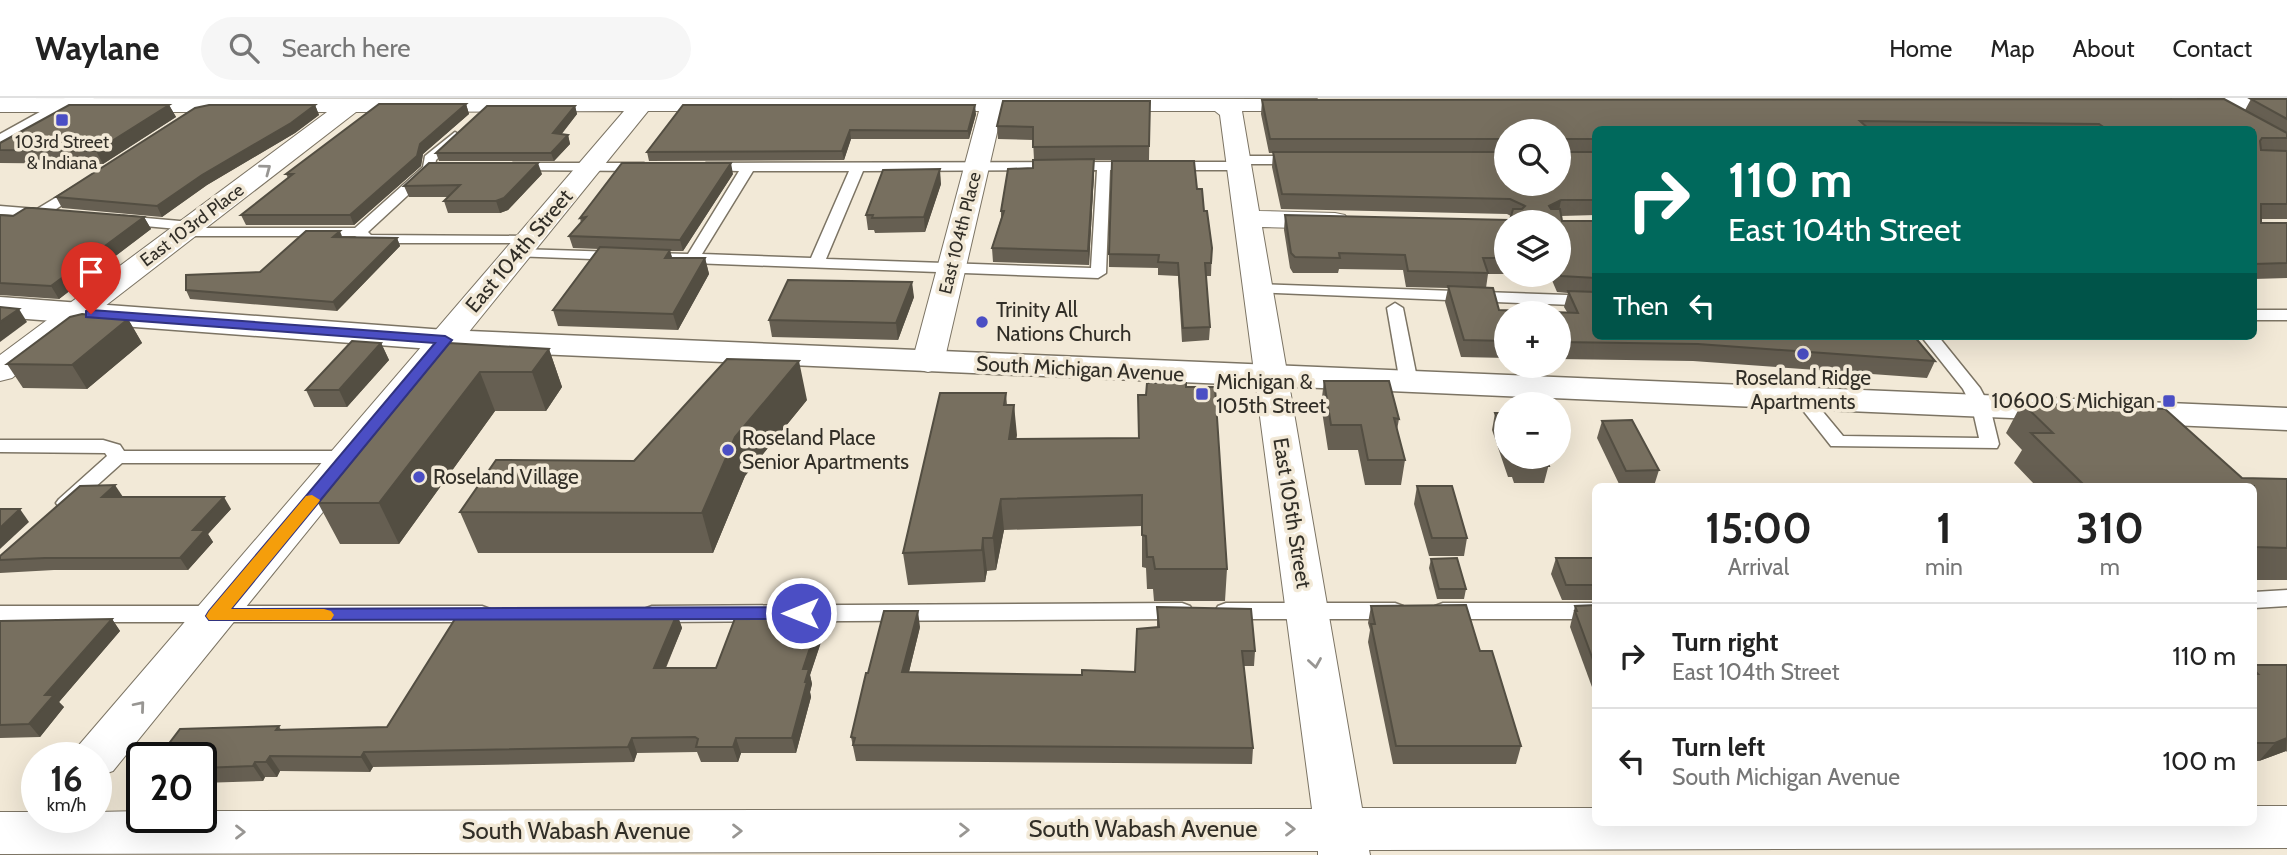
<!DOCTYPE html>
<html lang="en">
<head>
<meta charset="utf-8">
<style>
  :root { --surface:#fff; --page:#f6f6f6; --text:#222; --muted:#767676; --line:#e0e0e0 }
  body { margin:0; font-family:Cabin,sans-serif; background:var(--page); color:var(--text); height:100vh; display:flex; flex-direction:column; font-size:26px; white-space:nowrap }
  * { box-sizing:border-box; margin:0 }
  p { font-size:23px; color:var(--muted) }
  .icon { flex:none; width:38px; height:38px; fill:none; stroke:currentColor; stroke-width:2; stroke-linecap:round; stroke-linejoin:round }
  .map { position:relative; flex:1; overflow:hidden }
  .details { position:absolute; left:1592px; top:385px; width:665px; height:343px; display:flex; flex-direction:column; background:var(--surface); border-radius:10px; box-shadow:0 7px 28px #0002 }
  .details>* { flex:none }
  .hud { position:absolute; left:1592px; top:28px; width:665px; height:214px; border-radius:10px; box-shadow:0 7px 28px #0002; background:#00695c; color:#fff; overflow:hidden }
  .controls { position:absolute; left:1494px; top:21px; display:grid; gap:14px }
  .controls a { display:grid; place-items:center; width:77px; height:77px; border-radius:50%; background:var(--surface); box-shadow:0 7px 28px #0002; font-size:35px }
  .speed { position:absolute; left:21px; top:644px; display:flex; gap:14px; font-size:35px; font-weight:700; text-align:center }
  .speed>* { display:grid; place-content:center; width:91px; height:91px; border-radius:50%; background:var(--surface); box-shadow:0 7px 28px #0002; line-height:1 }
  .speed small { font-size:18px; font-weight:400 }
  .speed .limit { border:4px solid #111; border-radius:10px; background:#fff; color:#111 }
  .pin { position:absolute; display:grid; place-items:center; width:60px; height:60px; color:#fff; margin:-72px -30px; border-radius:50% 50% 50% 0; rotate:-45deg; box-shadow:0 0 7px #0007 }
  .pin .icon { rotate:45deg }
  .me { position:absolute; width:77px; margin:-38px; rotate:270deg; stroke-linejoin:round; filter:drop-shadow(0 0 5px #0008) }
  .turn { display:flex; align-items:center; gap:24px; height:147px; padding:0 21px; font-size:32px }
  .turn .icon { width:91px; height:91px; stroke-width:2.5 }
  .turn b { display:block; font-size:49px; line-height:60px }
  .then { display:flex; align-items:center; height:66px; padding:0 21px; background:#0003; gap:14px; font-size:26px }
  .eta { display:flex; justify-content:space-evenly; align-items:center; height:119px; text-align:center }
  .eta b { font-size:42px; font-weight:800; line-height:49px }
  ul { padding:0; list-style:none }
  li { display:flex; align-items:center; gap:21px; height:105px; padding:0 21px; border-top:2px solid var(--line) }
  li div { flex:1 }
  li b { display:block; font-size:26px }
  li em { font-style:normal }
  header { display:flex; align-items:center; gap:42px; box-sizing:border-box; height:98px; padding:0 35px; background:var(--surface); border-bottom:2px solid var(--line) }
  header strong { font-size:33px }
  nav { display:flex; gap:38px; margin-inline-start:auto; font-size:24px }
  .search { width:490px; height:63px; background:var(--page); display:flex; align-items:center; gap:18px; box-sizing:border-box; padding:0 24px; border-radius:38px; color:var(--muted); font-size:26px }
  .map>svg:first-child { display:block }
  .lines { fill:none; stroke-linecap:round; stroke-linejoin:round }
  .service-casing { stroke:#7c7464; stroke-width:3 }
  .minor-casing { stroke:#7c7464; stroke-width:2 }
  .secondary-casing { stroke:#7c7464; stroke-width:3 }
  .service { fill:#fff; fill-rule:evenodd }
  .minor { fill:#fff; fill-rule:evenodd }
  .secondary { fill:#fff; fill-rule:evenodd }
  .wall { fill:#665f52; fill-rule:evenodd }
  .shaded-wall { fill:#534e42 }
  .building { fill:#776f5f; stroke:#534e42; stroke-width:2 }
  .oneway { stroke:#989693 }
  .route { fill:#4b4ec4; stroke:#31337f; stroke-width:2 }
  .slow { fill:#f59e0b }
  .poi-dot { fill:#4b4ec4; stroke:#f2e9d7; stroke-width:2.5 }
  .labels { text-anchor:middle; stroke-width:7; stroke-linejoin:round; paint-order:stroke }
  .far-poi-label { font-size:18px; fill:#312e27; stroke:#f2e9d7 }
  .far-street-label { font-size:18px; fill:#312e27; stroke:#f2e9d7 }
  .street-label { font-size:21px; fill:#312e27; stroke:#f2e9d7 }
  .poi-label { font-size:21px; fill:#312e27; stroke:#f2e9d7; text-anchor:start }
  .near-street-label { font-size:24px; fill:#312e27; stroke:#f2e9d7 }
</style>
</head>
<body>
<header>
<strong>Waylane</strong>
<div class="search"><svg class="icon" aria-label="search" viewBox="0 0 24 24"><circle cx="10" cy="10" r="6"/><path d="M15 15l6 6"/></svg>Search here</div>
<nav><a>Home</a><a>Map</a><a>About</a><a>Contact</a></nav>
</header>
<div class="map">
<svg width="2287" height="757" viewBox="0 0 2287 757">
  <rect width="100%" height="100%" fill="#f2e9d7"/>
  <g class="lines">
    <defs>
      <g id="service">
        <polygon points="455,34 461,38 436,62 434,73 368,134 371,137 528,138 533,139 535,142 533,145 367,145 355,138 183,138 178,137 178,131 123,126 116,122 123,118 191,124 196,125 197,130 355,130 423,69 425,58"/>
        <polygon points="1239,58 1296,58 1302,62 1296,66 1245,66 1245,71 1240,72 1168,72 1161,68 1168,64 1234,64 1234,59"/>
        <path d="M1137 64 1144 68 1142 71 1110 72 1106 175 1098 180 692 165 649 163 642 159 649 155 688 156 739 73 701 72 699 69 706 65ZM1097 72 1091 170 826 161 863 73ZM753 73H849L811 160 702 156Z"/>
        <polygon points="513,65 644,65 651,69 644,73 508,72 506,69"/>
        <polygon points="80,85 85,86 85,92 50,115 49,119 0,116 0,108 37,111"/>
        <polygon points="518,151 618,154 625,158 618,162 513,158 511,155"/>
        <polygon points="1259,186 1596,198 1596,208 1254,194 1251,191"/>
        <polygon points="1395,205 1403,210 1418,285 1409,290 1400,285 1387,210"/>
        <rect x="2254" y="212" width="33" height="10"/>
        <polygon points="1921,238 1938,238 1980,290 1990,309 1999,346 1997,350 1831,348 1794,301 1797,297 1809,297 1843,338 1979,340 1972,309 1963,291"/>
        <polygon points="0,342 103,342 120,347 124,353 347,353 356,359 347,365 122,365 73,409 59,409 56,405 59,401 107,358 105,355 0,354"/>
        <polygon points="2287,492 2287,508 2254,510 2254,494"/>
        <polygon points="1182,505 1190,508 1193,513 1190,518 1182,521 652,524 644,521 641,516 644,511 652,508"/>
        <polygon points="1226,505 1395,505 1403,508 1406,513 1403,518 1395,521 1226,521 1218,518 1215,513 1218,508"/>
        <polygon points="1443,505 1596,505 1596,521 1443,521 1435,518 1432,513 1435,508"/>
        <polygon points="0,508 482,508 490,511 493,516 490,521 482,524 0,524"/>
      </g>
      <g id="minor">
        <polygon points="0,0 1317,1 1320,6 1317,11 1309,13 1242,13 1259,113 1335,115 1345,117 1349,123 1345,129 1335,131 1262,129 1362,710 1596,710 1596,724 2254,724 2254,708 2287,708 2287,750 1369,752 1370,757 1318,757 1318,753 0,756 0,714 37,714 37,719 96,719 96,714 142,713 142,719 201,719 201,713 1312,711 1220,17 1215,13 1002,13 944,264 939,271 928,274 917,271 912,264 979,13 648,13 113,673 96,679 96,660 72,660 79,647 624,13 356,14 12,280 0,283 0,257 327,14 0,14"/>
        <polygon points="2172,0 2287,0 2287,12 2180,12 2172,10 2169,5"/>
      </g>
      <g id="secondary">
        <polygon points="65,0 94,0 90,5 9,51 0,54 0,36"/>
        <polygon points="0,199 445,232 2287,310 2287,332 445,252 0,219"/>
      </g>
    </defs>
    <!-- service casing -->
    <use href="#service" class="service-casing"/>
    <!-- minor casing -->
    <use href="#minor" class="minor-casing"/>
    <!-- secondary casing -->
    <use href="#secondary" class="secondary-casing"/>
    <!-- service -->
    <use href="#service" class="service"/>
    <!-- minor -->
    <use href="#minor" class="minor"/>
    <!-- secondary -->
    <use href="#secondary" class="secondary"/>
  </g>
  <!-- wall -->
  <g class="wall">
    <path d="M2251 1H2287V121H2261V125H2287V180L2254 181V32H1596V117L1561 118 1562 123H1596V238L1935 263 1927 280 1693 263 1559 261V215H1507V260L1461 259 1445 204 1448 190 1406 189 1403 172 1339 171 1338 175H1293L1290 170 1284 132 1285 117 1510 122 1511 118 1507 116 1281 111 1272 69 1273 55H1269L1261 16 1262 2 2245 12ZM1507 33 1559 86H1507ZM1507 124H1559V177H1536L1537 179 1551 180 1557 194 1568 195 1564 209 1567 214 1499 212 1486 190 1488 176H1507Z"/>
    <polygon points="1150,3 1149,62 1094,62 1094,75 1089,167 993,164 992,150 1001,120 1001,113 1033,70 1034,62 1033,42 998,41 997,28"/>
    <polygon points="466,6 469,16 423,56 421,68 354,127 246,127 241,117 288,80 286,76"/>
    <polygon points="169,7 176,19 103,66 0,65 0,45"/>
    <polygon points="315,7 319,17 295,35 207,87 162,119 62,110 56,99"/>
    <polygon points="575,8 577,16 561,37 568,37 570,46 554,63 439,63 436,55"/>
    <polygon points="976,16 969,41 851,41 844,62 649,63 647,54"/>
    <polygon points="542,76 508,112 500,115 448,115 444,103 449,99 409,99 404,88"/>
    <polygon points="733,76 683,153 670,153 672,160 705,160 709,176 678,232 558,228 553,212 599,151 573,150 569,138 581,125 580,120"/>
    <polygon points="941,86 925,134 875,135 874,132 868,132 866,117"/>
    <polygon points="1197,91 1204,113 1212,150 1211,178 1206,178 1210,229 1209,242 1182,244 1178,178 1158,177 1158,170 1109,169 1109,156"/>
    <polygon points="0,117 144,119 151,131 59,201 0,197"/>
    <polygon points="342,139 397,140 400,148 337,213 190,201 186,192 260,174"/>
    <polygon points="914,199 898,242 772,239 769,222"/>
    <polygon points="128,221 142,245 87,291 23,290 7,266"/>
    <polygon points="381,245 389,262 347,309 314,309 306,292"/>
    <polygon points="449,245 549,251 562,289 546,313 495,313 399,446 340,446 318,405"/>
    <polygon points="1324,283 1399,321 1397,332 1405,362 1401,387 1365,387 1358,352 1328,352 1321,307"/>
    <polygon points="1186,289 1227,471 1225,503 1154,503 1153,491 1147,491 1146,470 1142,469 1142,428 1004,432 996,472 987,473 985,484 908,487 903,455 1006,295 1007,307 1014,307 1016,341 1138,340 1146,297"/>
    <polygon points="807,302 745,378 713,455 478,455 460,414 634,363"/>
    <polygon points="2022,305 2242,380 2287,381 2287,482 2254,482 2254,388 2036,388 2014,365 2022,352 2006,335"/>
    <polygon points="1495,315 1507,315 1507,359 1549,359 1550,362 1544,385 1514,385 1512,379 1508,379 1492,332"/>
    <polygon points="1602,323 1659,372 1654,388 1620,388 1597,340"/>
    <polygon points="1417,388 1467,440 1464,458 1429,458 1414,406"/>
    <polygon points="122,399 231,411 208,436 213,444 188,472 54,472 0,475 0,458"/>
    <polygon points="1556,460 1596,460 1596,502 1562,502 1551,476"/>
    <polygon points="1431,461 1466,491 1464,501 1437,501 1429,470"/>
    <polygon points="1596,507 1596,600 1570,529 1575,508"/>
    <polygon points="1371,508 1480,553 1521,648 1516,666 1393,666 1368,544 1370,532 1368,525"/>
    <polygon points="1157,509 1255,553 1254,568 1244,568 1253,650 1252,666 856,663 851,639 868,575 920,529 909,574 1082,577 1135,574 1157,530"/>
    <polygon points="677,516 682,530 666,570 716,570 821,517 825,532 810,577 812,586 810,594 811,599 796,655 741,655 738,664 701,664 697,654 637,655 634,664 373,669 370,674 280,673 277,679 265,679 263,683 201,685 201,660 279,628 281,632 387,629"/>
    <polygon points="112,521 120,533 59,604 64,609 40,639 0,640 0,523"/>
    <polygon points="2254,567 2287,567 2287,654 2286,653 2259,663 2254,663"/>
  </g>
  <!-- shaded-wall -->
  <g class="shaded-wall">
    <polygon points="466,6 469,16 423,56 421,68 354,127 350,117 420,46"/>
    <polygon points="169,7 176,19 103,66 96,53"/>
    <polygon points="315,7 319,17 295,35 207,87 162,119 157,108 202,77"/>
    <polygon points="975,7 976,16 969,41 968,33"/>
    <polygon points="575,8 577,16 555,44 553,35"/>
    <polygon points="850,32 851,41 844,62 842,53"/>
    <polygon points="568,37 570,46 554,63 551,55"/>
    <polygon points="1094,61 1094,75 1089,167 1088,153"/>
    <polygon points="538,65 542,76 508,112 500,115 496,103"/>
    <polygon points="731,65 733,76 683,153 680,142"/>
    <polygon points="940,71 941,86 925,134 924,119"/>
    <polygon points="1561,102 1558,118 1546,123 1549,108"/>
    <polygon points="144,119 151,131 59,201 51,188"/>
    <polygon points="340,133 343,141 333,139"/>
    <polygon points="397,140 400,148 337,213 333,204"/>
    <polygon points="670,152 674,167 665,160"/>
    <polygon points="705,160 709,176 678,232 673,216"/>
    <polygon points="912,184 914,199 898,242 896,225"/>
    <polygon points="19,211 27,224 0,244 0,224"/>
    <polygon points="128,221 142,245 87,291 72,267"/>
    <polygon points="381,245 389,262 347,309 339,292"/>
    <polygon points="549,251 562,289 546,313 532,274"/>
    <polygon points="799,263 807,302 745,378 713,455 702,415 735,339"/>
    <polygon points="480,274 495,313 399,446 379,405"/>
    <polygon points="1014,307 1017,337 1012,373 1009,341"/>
    <polygon points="115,387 123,399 102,399"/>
    <polygon points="224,399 231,411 208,436 213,444 188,472 180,460 193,432"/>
    <polygon points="1001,401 1004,432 996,472 993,440"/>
    <polygon points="20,411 29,424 0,451 0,430"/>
    <polygon points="983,440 987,473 985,484 982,452"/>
    <polygon points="918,513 920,529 905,590 902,574"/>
    <polygon points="677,516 682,530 659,585 654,570"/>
    <polygon points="821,517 825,532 810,577 812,586 810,594 811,599 796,655 792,640 803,571"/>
    <polygon points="112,521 120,533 59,604 64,609 40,639 29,626 45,597"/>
    <polygon points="632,640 637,655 634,664 628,649"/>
    <polygon points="736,640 741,655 738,664 733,649"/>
    <polygon points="2287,640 2286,653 2259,663 2275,645"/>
    <polygon points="364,654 373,669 370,674 361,659"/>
    <polygon points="270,658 280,673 277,679 266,664"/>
    <polygon points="255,664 265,679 263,683 253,668"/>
  </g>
  <!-- building -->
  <g class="building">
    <polygon points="2224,1 2287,35 2287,40 2262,40 2260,43 2261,52 2287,53 2287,106 2261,106 2261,125 2287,125 2287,165 2254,166 2254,32 2108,32 2099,26 1860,23 1870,32 1596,32 1596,41 1562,41 1559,44 1562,54 1596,54 1596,102 1561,102 1549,108 1551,111 1560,111 1562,123 1596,123 1596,180 1561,178 1559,174 1559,124 1507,124 1507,160 1483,160 1488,175 1408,173 1405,157 1339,155 1340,160 1295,159 1291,155 1285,117 1510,122 1513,111 1522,111 1525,108 1510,101 1282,96 1273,54 1507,54 1507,86 1559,86 1559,33 1507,33 1507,41 1270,41 1262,2"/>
    <polygon points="2251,1 2287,1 2287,21"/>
    <polygon points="1003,3 1150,3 1149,48 1033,49 1033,29 997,28"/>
    <polygon points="379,6 466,6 420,46 417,58 350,117 241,117 293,76 286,76"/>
    <polygon points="69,7 169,7 96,53 0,52 0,45"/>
    <polygon points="209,7 315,7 291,25 202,77 157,108 56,99 195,10"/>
    <polygon points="683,7 975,7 968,33 850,32 842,53 647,54"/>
    <polygon points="487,8 575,8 553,35 568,37 551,55 436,55"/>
    <polygon points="1094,61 1088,153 992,150 1004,113 1001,113 1008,71 1033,70 1033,62"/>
    <polygon points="1112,63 1194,63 1197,91 1202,91 1204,113 1207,113 1212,150 1211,165 1205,165 1210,229 1183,230 1178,165 1158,164 1159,157 1109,156"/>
    <polygon points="429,65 538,65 504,100 496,103 444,103 460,87 404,88"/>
    <polygon points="622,65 731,65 680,142 569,138 586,119 580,120"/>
    <polygon points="940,71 924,119 872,120 873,117 866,117 883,72"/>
    <polygon points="26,110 33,110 144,119 51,188 0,185 0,117 13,118"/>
    <polygon points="306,133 340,133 333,139 397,140 333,204 186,192 186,177 260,174"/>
    <polygon points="600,149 670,152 665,160 705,160 673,216 553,212"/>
    <polygon points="788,182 912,184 896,225 769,222"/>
    <polygon points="1448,188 1493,190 1499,212 1578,215 1568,193 1596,194 1596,238 1914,238 1935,263 1698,246 1559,244 1559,215 1507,215 1507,243 1464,242"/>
    <polygon points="0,209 19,211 0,224"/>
    <polygon points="82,216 128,221 72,267 7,266 70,219"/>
    <polygon points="352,243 381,245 339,292 306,292"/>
    <polygon points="449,245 549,251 532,274 480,274 379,405 318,405"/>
    <polygon points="727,261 799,263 735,339 702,415 460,414 496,362 634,363"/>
    <polygon points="1324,283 1389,283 1399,321 1394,320 1405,362 1368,362 1361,327 1331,327"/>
    <polygon points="1147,285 1186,285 1186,289 1215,289 1227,471 1155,471 1153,459 1147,459 1146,438 1142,437 1142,397 1001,401 993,440 983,440 982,452 903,455 940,295 1006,295 1004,307 1014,307 1009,341 1139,340 1138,297 1146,297"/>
    <polygon points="2022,305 2165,311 2242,380 2287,381 2287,450 2254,449 2254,388 2085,388 2031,335 2053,335"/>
    <polygon points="1495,315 1507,315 1507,346"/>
    <polygon points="1632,322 1659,372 1626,373 1602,323"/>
    <polygon points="1512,359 1549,359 1550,362 1547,362 1549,368 1518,368 1516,361 1513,361"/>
    <polygon points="115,387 102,399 224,399 193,432 205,432 180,460 45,460 0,462 0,458 80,388"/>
    <polygon points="1417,388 1452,388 1467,440 1432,440"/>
    <polygon points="0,411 20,411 0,430"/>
    <polygon points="1457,460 1466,491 1439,491 1431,461"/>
    <polygon points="1556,460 1596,460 1596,487 1566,487"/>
    <polygon points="1466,507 1480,553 1492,553 1521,648 1396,648 1371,526 1375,526 1371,508"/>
    <polygon points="1596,507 1596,570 1575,513 1577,513 1575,508"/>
    <polygon points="1157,509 1251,511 1255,553 1242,553 1253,650 853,647 855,640 851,639 866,575 868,575 884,513 918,513 902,574 1082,577 1082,572 1135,574 1137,531 1159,529"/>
    <polygon points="460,513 677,516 654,570 716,570 737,515 821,517 803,571 809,571 805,584 807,584 792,640 736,640 733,649 696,649 698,641 695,639 632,640 628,649 364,654 361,659 270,658 266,664 255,664 253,668 201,670 201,660 158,660 180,631 279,628 276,632 387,629"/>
    <polygon points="112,521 45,597 54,597 29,626 0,627 0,523"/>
    <polygon points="2254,567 2287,567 2287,640 2275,645 2254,645 2254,576 2258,576 2254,572"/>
  </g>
  <!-- one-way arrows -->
  <defs><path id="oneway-chevron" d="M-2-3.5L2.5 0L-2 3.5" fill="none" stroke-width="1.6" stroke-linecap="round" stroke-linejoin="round" transform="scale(1.75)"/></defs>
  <g class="oneway">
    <use href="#oneway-chevron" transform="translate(266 71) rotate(-37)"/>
    <use href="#oneway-chevron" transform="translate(1315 565) rotate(81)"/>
    <use href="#oneway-chevron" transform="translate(140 608) rotate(-50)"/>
    <use href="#oneway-chevron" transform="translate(1290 731)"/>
    <use href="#oneway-chevron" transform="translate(964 732)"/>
    <use href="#oneway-chevron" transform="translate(737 733)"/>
    <use href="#oneway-chevron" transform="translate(240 734)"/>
  </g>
  <!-- route -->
  <polygon class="route" points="91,212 445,238 452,242 231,511 801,509 807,511 810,515 807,520 801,521 209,522 206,518 209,513 435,245 86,219 86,213"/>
  <!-- slow -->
  <polygon class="slow" points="312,397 320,402 318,405 231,511 324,511 331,513 334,517 331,522 209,522 206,518 209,513 306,398"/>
  <!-- markers -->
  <g class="poi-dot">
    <rect x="55" y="15" width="14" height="14" rx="3.5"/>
    <circle cx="982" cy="224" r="7"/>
    <circle cx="1803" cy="256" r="7"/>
    <rect x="1195" y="289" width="14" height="14" rx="3.5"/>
    <rect x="2162" y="296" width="14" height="14" rx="3.5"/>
    <circle cx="728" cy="352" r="7"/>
    <circle cx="419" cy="379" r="7"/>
  </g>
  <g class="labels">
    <!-- far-poi labels -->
    <g class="far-poi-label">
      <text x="62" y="50">103rd Street<tspan x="62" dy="21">&amp; Indiana</tspan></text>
    </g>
    <!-- far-street labels -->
    <g class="far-street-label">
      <text transform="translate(192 127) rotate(-37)" y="6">East 103rd Place</text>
      <text transform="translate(960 135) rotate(-76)" y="6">East 104th Place</text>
    </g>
    <!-- street labels -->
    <g class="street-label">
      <text transform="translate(519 153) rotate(-50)" y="7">East 104th Street</text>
      <text transform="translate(1080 271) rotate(3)" y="7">South Michigan Avenue</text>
      <text transform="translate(1292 415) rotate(81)" y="7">East 105th Street</text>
    </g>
    <!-- poi labels -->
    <g class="poi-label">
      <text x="996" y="219">Trinity All<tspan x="996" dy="24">Nations Church</tspan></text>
      <text x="1803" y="287" text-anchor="middle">Roseland Ridge<tspan x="1803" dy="24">Apartments</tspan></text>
      <text x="1216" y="291">Michigan &amp;<tspan x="1216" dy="24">105th Street</tspan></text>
      <text x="2155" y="310" text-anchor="end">10600 S Michigan</text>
      <text x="742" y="347">Roseland Place<tspan x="742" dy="24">Senior Apartments</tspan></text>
      <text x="433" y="386">Roseland Village</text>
    </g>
    <!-- near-street labels -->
    <g class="near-street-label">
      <text x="1143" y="739">South Wabash Avenue</text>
      <text x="576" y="741">South Wabash Avenue</text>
    </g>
  </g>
</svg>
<div class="controls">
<a><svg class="icon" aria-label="search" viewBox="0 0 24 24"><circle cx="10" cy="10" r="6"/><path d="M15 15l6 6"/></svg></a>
<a><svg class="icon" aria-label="layers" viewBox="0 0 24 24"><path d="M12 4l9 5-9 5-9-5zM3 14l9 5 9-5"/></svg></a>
<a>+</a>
<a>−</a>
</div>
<div class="speed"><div>16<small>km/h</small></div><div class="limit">20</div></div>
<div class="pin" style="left:91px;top:216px;background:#d93025"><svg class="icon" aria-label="arrive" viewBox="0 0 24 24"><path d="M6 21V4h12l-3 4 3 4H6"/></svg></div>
<svg class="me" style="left:801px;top:515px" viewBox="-20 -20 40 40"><circle r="17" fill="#4b4ec4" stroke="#fff" stroke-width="3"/><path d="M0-11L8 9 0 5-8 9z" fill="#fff"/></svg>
<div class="hud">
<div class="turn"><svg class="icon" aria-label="right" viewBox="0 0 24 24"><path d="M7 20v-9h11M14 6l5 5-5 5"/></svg><div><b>110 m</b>East 104th Street</div></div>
<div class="then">Then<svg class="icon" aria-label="left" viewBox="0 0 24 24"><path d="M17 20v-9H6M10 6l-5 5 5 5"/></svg></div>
</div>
<section class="details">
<div class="eta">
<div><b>15:00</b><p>Arrival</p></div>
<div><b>1</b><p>min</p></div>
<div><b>310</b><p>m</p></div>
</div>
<ul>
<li><svg class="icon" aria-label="right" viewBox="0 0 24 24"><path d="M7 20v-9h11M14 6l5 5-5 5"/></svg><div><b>Turn right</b><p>East 104th Street</p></div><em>110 m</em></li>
<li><svg class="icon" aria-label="left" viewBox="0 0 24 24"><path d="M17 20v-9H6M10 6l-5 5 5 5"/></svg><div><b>Turn left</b><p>South Michigan Avenue</p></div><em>100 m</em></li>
</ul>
</section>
</div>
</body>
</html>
